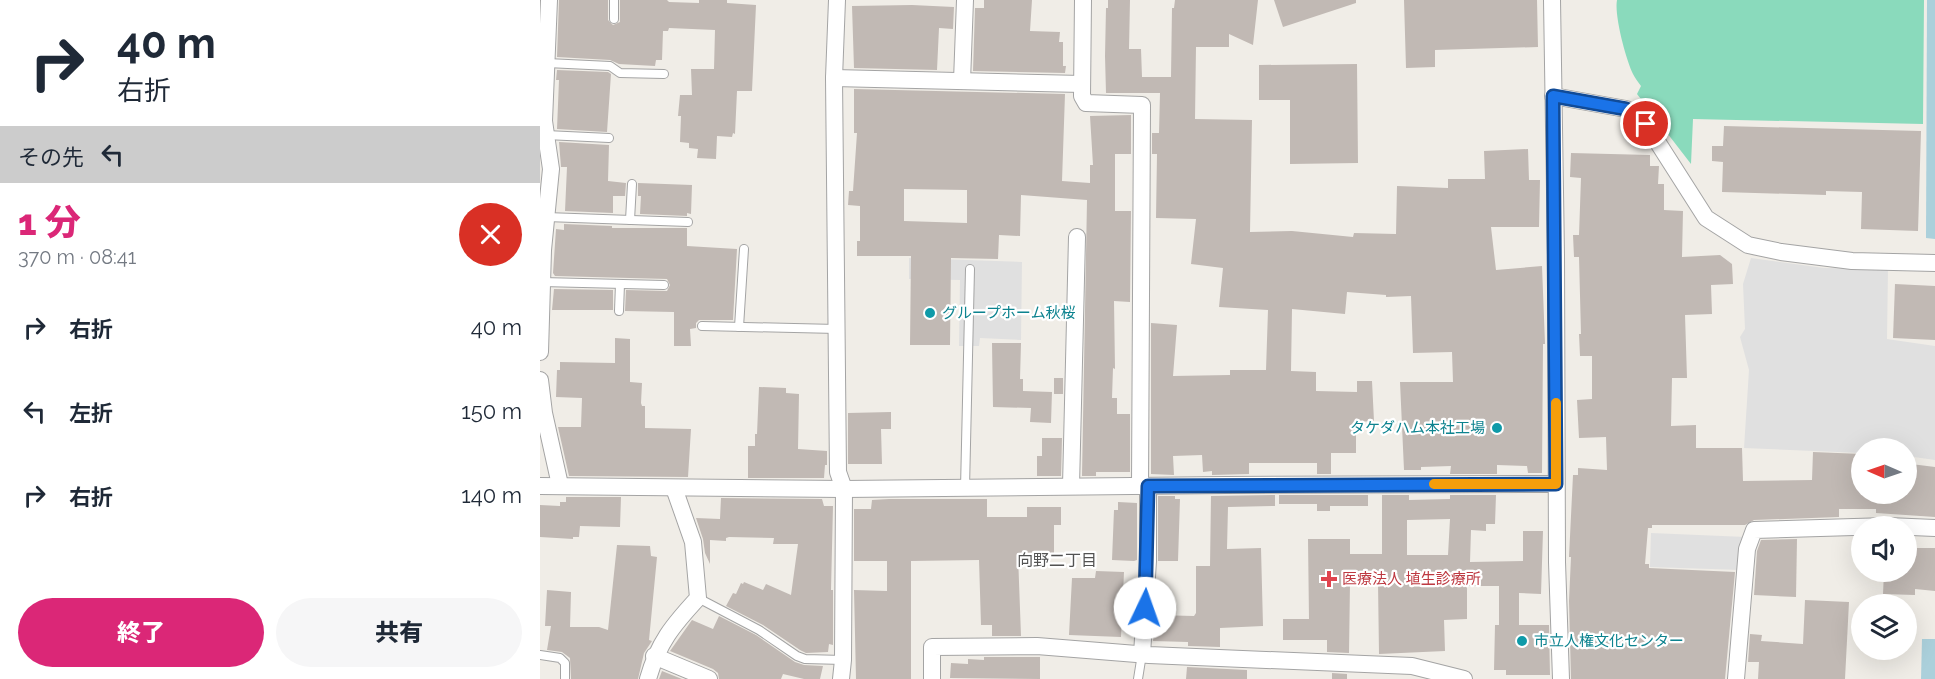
<!DOCTYPE html>
<html lang="ja">
<head>
<meta charset="utf-8">
<style>
  :root { --surface:#fff; --page:#f6f6f7; --text:#1f2937; --muted:#747a83; --accent:#db2777 }
  body { margin:0; font-family:Raleway,"Noto Sans JP",sans-serif; background:var(--page); color:var(--text); height:100vh; display:flex; flex-direction:column; font-size:22px; white-space:nowrap }
  * { box-sizing:border-box; margin:0 }
  p { font-size:20px; color:var(--muted) }
  .icon { flex:none; width:33px; height:33px; fill:none; stroke:currentColor; stroke-width:2; stroke-linecap:round; stroke-linejoin:round }
  .map { position:relative; flex:1; overflow:hidden }
  .drawer { display:flex; flex-direction:column; background:var(--surface); width:540px }
  .drawer>* { flex:none }
  .hud { background:#fff; color:var(--text); overflow:hidden }
  .needle { width:39px; rotate:272deg }
  .controls { position:absolute; left:1311px; top:438px; display:grid; gap:12px }
  .controls a { display:grid; place-items:center; width:66px; height:66px; border-radius:50%; background:var(--surface); box-shadow:0 6px 24px #0002; font-size:30px }
  .pin { position:absolute; display:grid; place-items:center; width:51px; height:51px; color:#fff; margin:-26px; border:3px solid #fff; border-radius:50%; box-shadow:0 2px 6px #0007 }
  .me { position:absolute; width:66px; margin:-33px; rotate:3deg; stroke-linejoin:round; filter:drop-shadow(0 0 4px #0008) }
  .turn { display:flex; align-items:center; gap:21px; height:126px; padding:0 18px; font-size:27px }
  .turn .icon { width:78px; height:78px; stroke-width:2.5 }
  .turn b { display:block; font-size:42px; line-height:51px }
  .then { display:flex; align-items:center; height:57px; padding:0 18px; background:#0003; gap:12px; font-size:22px }
  .round { display:grid; place-items:center; flex:none; width:63px; height:63px; border-radius:32px; background:var(--page) }
  .head { display:flex; align-items:center; justify-content:space-between; height:102px; padding:0 18px }
  h1 { font-size:36px; font-weight:800; line-height:45px; color:var(--accent) }
  .button { display:flex; gap:12px; margin-top:auto; padding:12px 18px }
  .button a { flex:1; height:69px; border-radius:36px; background:var(--accent); color:#fff; font-size:24px; font-weight:800; line-height:69px; text-align:center }
  .button a+a { background:var(--page); color:var(--text) }
  ul { padding:0; list-style:none }
  li { display:flex; align-items:center; gap:18px; height:84px; padding:0 18px }
  li div { flex:1 }
  li b { display:block; font-size:22px }
  li em { font-style:normal }
  main { display:flex; flex:1; min-height:0 }
  .map>svg:first-child { display:block }
  .pitch { fill:#8adabc }
  .parking { fill:#e0e0e0 }
  .water { fill:#abd0db }
  .building { fill:#c1b9b4; fill-rule:evenodd }
  .lines { fill:none; stroke-linecap:round; stroke-linejoin:round }
  .lane-casing { stroke:#a4a4a4; stroke-width:10 }
  .street-casing { stroke:#a4a4a4; stroke-width:18 }
  .lane { stroke:#fff; stroke-width:8 }
  .street { stroke:#fff; stroke-width:16 }
  .route-casing { stroke:#114b97; stroke-width:15 }
  .route { stroke:#1a73e8; stroke-width:10 }
  .slow { stroke:#f59e0b; stroke-width:10 }
  .culture-dot { fill:#0f9aa8; stroke:#fff; stroke-width:2 }
  .health-dot { fill:#e0444e; stroke:#fff; stroke-width:2 }
  .labels { text-anchor:middle; stroke-width:4.5; stroke-linejoin:round; paint-order:stroke }
  .culture-label { font-size:15px; fill:#0d838f; stroke:#fff; text-anchor:start }
  .health-label { font-size:15px; fill:#be3a42; stroke:#fff; text-anchor:start }
  .neighbourhood-label { font-size:16px; fill:#535353; stroke:#fff }
</style>
</head>
<body>
<main>
<section class="drawer">
<div class="hud">
<div class="turn"><svg class="icon" aria-label="right" viewBox="0 0 24 24"><path d="M7 20v-9h11M14 6l5 5-5 5"/></svg><div><b>40 m</b>右折</div></div>
<div class="then">その先<svg class="icon" aria-label="left" viewBox="0 0 24 24"><path d="M17 20v-9H6M10 6l-5 5 5 5"/></svg></div>
</div>
<div class="head"><div><h1>1 分</h1><p>370 m · 08:41</p></div><a class="round" style="background:#d93025;color:#fff"><svg class="icon" aria-label="close" viewBox="0 0 24 24"><path d="M6 6l12 12M18 6L6 18"/></svg></a></div>
<ul>
<li><svg class="icon" aria-label="right" viewBox="0 0 24 24"><path d="M7 20v-9h11M14 6l5 5-5 5"/></svg><div><b>右折</b></div><em>40 m</em></li>
<li><svg class="icon" aria-label="left" viewBox="0 0 24 24"><path d="M17 20v-9H6M10 6l-5 5 5 5"/></svg><div><b>左折</b></div><em>150 m</em></li>
<li><svg class="icon" aria-label="right" viewBox="0 0 24 24"><path d="M7 20v-9h11M14 6l5 5-5 5"/></svg><div><b>右折</b></div><em>140 m</em></li>
</ul>
<div class="button"><a>終了</a><a>共有</a></div>
</section>
<div class="map">
<svg width="1395" height="679" viewBox="0 0 1395 679">
  <rect width="100%" height="100%" fill="#f0ede7"/>
  <!-- pitch -->
  <path class="pitch" d="M1077 0H1384L1383 124 1153 119 1151 164 1097 94 1101 86C1098 82 1095 78 1093 74 1086 60 1074 15 1077 0Z"/>
  <!-- parking -->
  <g class="parking">
    <polygon points="369,258 482,262 481,340 440,338 439,346 419,346 420,280 369,279"/>
    <polygon points="1211,258 1284,268 1348,269 1347,339 1395,346 1395,460 1367,456 1366,448 1322,448 1321,453 1204,448 1209,370 1200,337 1205,329 1203,284"/>
    <polygon points="1111,533 1206,537 1201,570 1110,567"/>
  </g>
  <!-- water -->
  <g class="water">
    <polygon points="1387,0 1395,0 1395,239 1386,238"/>
    <polygon points="1382,639 1395,639 1395,679 1381,679"/>
  </g>
  <!-- building -->
  <g class="building">
    <polygon points="19,0 68,0 68,20 73,25 80,22 80,0 127,0 129,2 159,3 159,0 187,0 187,3 216,5 212,91 197,91 195,134 193,133 192,137 177,136 176,159 157,158 158,149 149,148 149,143 140,142 141,116 138,116 140,95 152,95 151,69 174,69 175,30 129,28 128,31 123,31 122,60 116,60 115,66 79,64 70,60 17,57"/>
    <polygon points="444,0 492,0 490,31 520,32 519,42 523,42 523,66 526,66 525,73 433,71 435,8 444,8"/>
    <polygon points="568,0 590,0 589,49 601,49 602,77 631,77 632,8 634,8 635,0 718,0 713,45 689,34 689,47 656,47 655,119 712,120 710,232 752,231 813,237 814,233 856,234 857,186 908,188 908,179 945,179 944,151 988,149 989,180 1000,180 999,227 951,227 956,270 1002,266 1005,344 1003,344 1002,473 988,473 987,466 957,465 957,474 910,474 911,466 881,467 881,470 864,470 860,382 913,382 912,352 873,353 871,296 846,297 846,295 807,292 805,314 752,309 751,371 776,372 776,391 817,392 817,381 832,381 834,421 816,422 816,453 791,453 791,474 777,474 777,463 709,463 709,474 672,475 672,471 663,472 662,455 633,456 634,475 611,474 611,323 637,325 633,376 690,375 690,370 726,370 728,310 679,307 683,268 651,264 656,219 616,218 617,154 612,154 612,133 619,133 620,93 566,93 565,56 566,8 568,8"/>
    <polygon points="734,0 816,0 816,3 743,27"/>
    <polygon points="864,0 997,0 998,47 895,50 895,67 866,68"/>
    <polygon points="372,5 414,7 413,29 399,28 397,70 314,68 312,6"/>
    <polygon points="817,64 818,163 750,164 750,100 719,100 719,65"/>
    <polygon points="17,70 68,72 71,74 67,132 17,129 19,80 16,80"/>
    <path d="M314 89 525 94 522 181 550 183V165H553L550 116 591 115V154H575V211H591L590 302 574 301 575 369 573 368 572 398H577V414H590V472H556V476H542L547 200 481 195 480 236 459 235 458 259 411 258 410 345H370L371 256H317V241H320V206L308 205 309 191H313L317 133H314ZM364 189 427 190V223L364 221Z"/>
    <polygon points="1184,126 1381,131 1378,231 1321,229 1322,192 1286,191 1286,195 1182,192 1183,162 1172,161 1172,146 1183,146"/>
    <polygon points="19,142 69,145 68,181 86,183 85,196 73,196 73,213 25,211 27,167 21,167"/>
    <polygon points="1031,153 1110,155 1110,166 1119,166 1118,184 1124,184 1124,210 1143,211 1142,257 1180,255 1192,264 1193,284 1171,285 1172,314 1145,315 1147,378 1132,378 1131,426 1156,425 1156,448 1202,448 1203,481 1272,480 1273,452 1322,454 1322,494 1366,494 1366,470 1370,471 1371,464 1395,467 1395,517 1336,513 1336,509 1299,509 1299,517 1214,520 1205,525 1112,525 1112,528 1108,528 1105,564 1109,564 1109,568 1195,572 1185,679 1031,679 1029,601 1031,557 1029,557 1033,475 1038,475 1038,468 1067,470 1066,437 1039,438 1037,400 1052,399 1052,356 1040,356 1039,334 1041,334 1039,257 1034,257 1033,235 1039,235 1041,178 1030,177"/>
    <polygon points="98,183 152,185 151,214 147,213 147,216 100,214 101,196 98,196"/>
    <polygon points="24,224 72,226 72,228 147,228 147,246 197,249 193,320 159,320 156,323 156,328 150,329 151,346 134,346 134,312 85,311 86,290 127,291 130,285 127,279 15,276 13,273 16,229 24,230"/>
    <polygon points="1355,284 1395,286 1395,340 1353,338"/>
    <polygon points="14,289 73,290 73,310 12,310"/>
    <polygon points="75,338 90,339 90,382 102,383 101,403 102,406 105,406 105,428 151,429 148,477 29,476 18,427 41,427 42,398 16,397 17,370 20,370 20,362 75,363"/>
    <polygon points="452,343 481,343 480,379 483,379 483,391 512,392 511,423 490,422 491,408 453,407"/>
    <rect x="514" y="378" width="9" height="16"/>
    <polygon points="219,387 246,388 246,393 259,394 258,449 287,451 287,465 285,465 284,478 208,478 208,446 215,446 215,434 217,434"/>
    <polygon points="351,412 351,429 341,429 342,464 308,464 308,413"/>
    <polygon points="502,438 522,438 521,476 497,476 497,456 502,456"/>
    <polygon points="735,495 735,506 688,507 687,549 721,548 723,626 680,628 680,647 648,646 648,642 613,641 615,615 654,616 656,613 656,566 670,566 671,496"/>
    <polygon points="739,495 828,495 828,506 790,506 790,511 777,511 777,504 739,504"/>
    <path d="M842 495H869V500L910 499V495H956L955 524H946V531L931 530 930 562 983 561V531H1003L1001 594 979 593V625H1009L1010 675H966V670H954L955 625H959V586H927V619L904 620 905 651 839 654 838 583H810L809 653 787 652V640H743V619H769L768 539H810V554H842ZM910 519 908 555H867V520Z"/>
    <polygon points="618,496 635,496 635,499 640,499 638,561 618,561"/>
    <polygon points="26,497 81,497 80,527 40,526 39,537 33,537 33,539 0,537 0,505 20,506 20,502 26,502"/>
    <polygon points="181,498 282,499 284,506 293,506 291,590 293,590 293,645 289,644 288,652 266,653 260,650 223,625 186,606 193,593 196,594 201,583 203,584 204,582 223,590 226,584 251,595 258,544 233,544 234,538 189,537 186,538 186,541 170,540 170,564 165,553 163,539 156,518 180,519"/>
    <polygon points="349,499 447,499 447,517 487,517 487,507 521,507 521,525 514,525 514,555 478,555 481,636 452,636 452,625 441,625 439,560 371,561 371,679 316,679 314,590 347,591 347,561 314,561 314,509 331,509 332,500"/>
    <polygon points="578,502 597,503 597,560 594,561 572,560 574,510 578,510"/>
    <polygon points="1257,539 1256,597 1214,595 1217,551 1221,540"/>
    <polygon points="77,545 110,546 111,556 117,557 109,640 112,641 104,653 98,679 31,679 30,658 22,652 7,650 11,626 5,626 7,590 31,592 30,627 59,627 68,630"/>
    <polygon points="1366,548 1395,548 1395,591 1375,589 1375,595 1343,594 1344,572 1366,572"/>
    <polygon points="556,571 584,572 581,637 529,635 532,578 555,578"/>
    <polygon points="1265,600 1309,602 1305,679 1218,679 1219,662 1208,662 1210,634 1222,635 1221,641 1263,644"/>
    <polygon points="179,616 216,635 255,662 264,665 283,666 280,679 264,679 243,674 241,679 179,679 178,673 173,669 130,651 152,620 173,629"/>
    <polygon points="444,657 500,657 500,679 410,678 411,663 428,664 428,659 444,660"/>
    <polygon points="647,667 707,670 707,679 646,679"/>
    <polygon points="122,671 142,679 119,679"/>
    <polygon points="792,673 807,674 807,679 792,679"/>
  </g>
  <g class="lines">
    <defs>
      <g id="lane">
        <polyline points="74,19 74,0"/>
        <polyline points="7,63 70,66 80,73 124,74"/>
        <polyline points="6,135 69,138"/>
        <polyline points="6,217 148,222"/>
        <polyline points="90,220 92,184"/>
        <polyline points="2,282 124,285"/>
        <polyline points="79,311 80,284"/>
        <polyline points="162,326 297,329"/>
        <polyline points="199,327 204,249"/>
        <polyline points="425,488 430,269"/>
        <polyline points="158,598 219,630 257,656 265,659 303,660"/>
        <polyline points="0,655 20,658 25,663 25,679"/>
        <polyline points="598,679 602,654"/>
      </g>
      <g id="street">
        <polyline points="297,0 294,78 298,472 304,489 303,660 301,679"/>
        <polyline points="543,0 542,96 546,103 602,105 600,486"/>
        <polyline points="1012,0 1016,255 1017,562 1021,679"/>
        <polyline points="294,78 542,84"/>
        <polyline points="422,81 425,0"/>
        <polyline points="1013,96 1086,109 1106,124 1166,218 1208,245 1241,252 1312,261 1395,263"/>
        <polyline points="0,352 3,250 11,169 4,121 9,0"/>
        <polyline points="0,380 4,413 20,485"/>
        <polyline points="0,486 304,489 685,485 1016,484"/>
        <polyline points="531,486 537,237"/>
        <polyline points="602,654 608,561 608,486"/>
        <polyline points="114,656 169,679"/>
        <path d="M108 679C118 643 133 625 158 598L153 542 134 488"/>
        <polyline points="392,679 392,647 497,646 609,655 872,666 924,679"/>
        <polyline points="1196,679 1207,549 1214,530 1348,526 1395,528"/>
      </g>
    </defs>
    <!-- lane casing -->
    <use href="#lane" class="lane-casing"/>
    <!-- street casing -->
    <use href="#street" class="street-casing"/>
    <!-- lane -->
    <use href="#lane" class="lane"/>
    <!-- street -->
    <use href="#street" class="street"/>
  </g>
  <g class="lines">
    <defs>
      <polyline id="route" points="605,608 608,486 1016,484 1013,96 1086,109 1106,124"/>
    </defs>
    <!-- route casing -->
    <use href="#route" class="route-casing"/>
    <!-- route -->
    <use href="#route" class="route"/>
    <!-- slow -->
    <polyline class="slow" points="894,484 1016,484 1016,403"/>
  </g>
  <!-- markers -->
  <g class="culture-dot">
    <circle cx="390" cy="313" r="6"/>
    <circle cx="957" cy="428" r="6"/>
    <circle cx="982" cy="641" r="6"/>
  </g>
  <path class="health-dot" d="M786 570h6v6h6v6h-6v6h-6v-6h-6v-6h6z"/>
  <g class="labels">
    <!-- culture labels -->
    <g class="culture-label">
      <text x="402" y="318">グループホーム秋桜</text>
      <text x="945" y="433" text-anchor="end">タケダハム本社工場</text>
      <text x="994" y="646">市立人権文化センター</text>
    </g>
    <!-- health labels -->
    <g class="health-label">
      <text x="802" y="584">医療法人 埴生診療所</text>
    </g>
    <!-- neighbourhood labels -->
    <g class="neighbourhood-label">
      <text x="517" y="566">向野二丁目</text>
    </g>
  </g>
</svg>
<div class="controls">
<a><svg class="needle" viewBox="-14 -14 28 28"><path d="M0-13l5 13h-10z" fill="#e53935"/><path d="M0 13l5-13h-10z" fill="#747a83"/></svg></a>
<a><svg class="icon" aria-label="sound" viewBox="0 0 24 24"><path d="M4 9h4l5-4v14l-5-4H4zM17 9q2 3 0 6"/></svg></a>
<a><svg class="icon" aria-label="layers" viewBox="0 0 24 24"><path d="M12 4l9 5-9 5-9-5zM3 14l9 5 9-5"/></svg></a>
</div>
<div class="pin" style="left:1106px;top:124px;background:#d93025"><svg class="icon" aria-label="arrive" viewBox="0 0 24 24"><path d="M6 21V4h12l-3 4 3 4H6"/></svg></div>
<svg class="me" style="left:605px;top:608px" viewBox="-20 -20 40 40"><circle r="19" fill="#fff"/><path d="M0-13L10 11 0 6-10 11z" fill="#1a73e8"/></svg>
</div>
</main>
</body>
</html>
